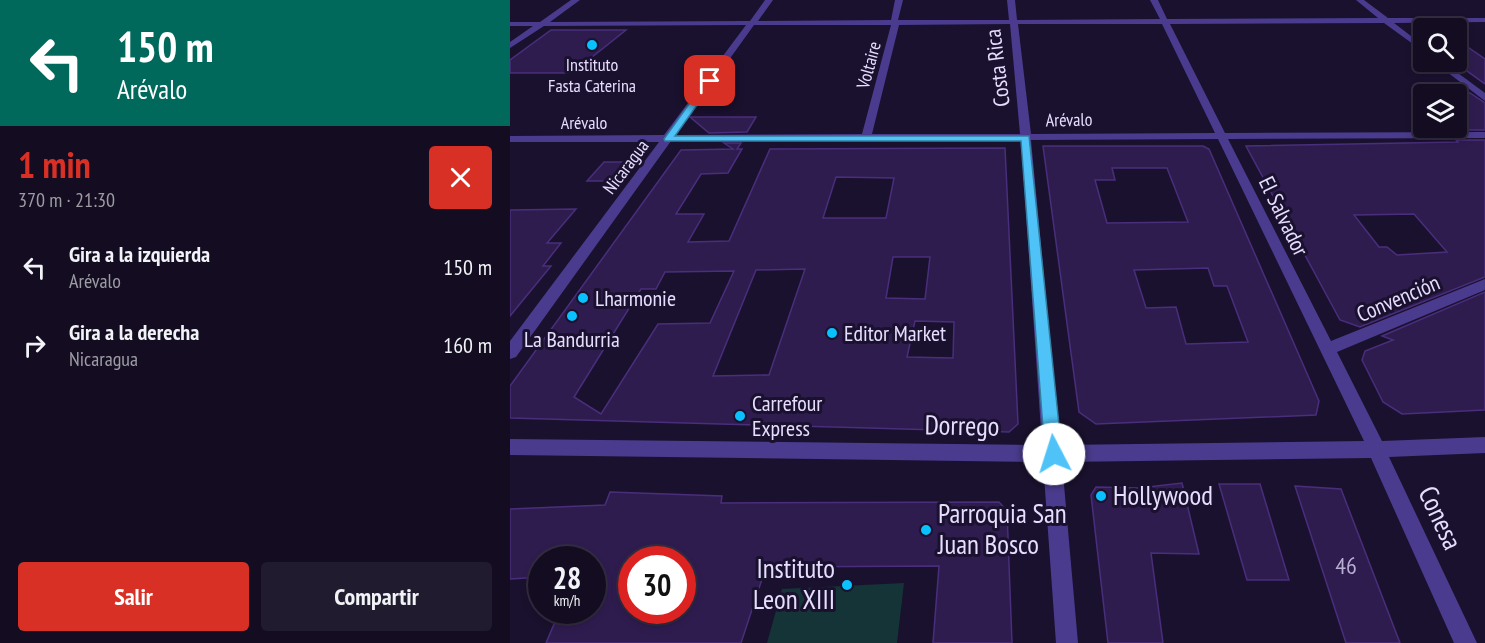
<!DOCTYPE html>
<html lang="es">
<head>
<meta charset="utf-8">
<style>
  :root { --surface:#140d22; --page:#211b2f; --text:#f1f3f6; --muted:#9d9ca5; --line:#332d40; --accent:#d93025 }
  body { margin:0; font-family:"PT Sans Narrow",sans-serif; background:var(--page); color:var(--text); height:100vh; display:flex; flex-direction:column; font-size:22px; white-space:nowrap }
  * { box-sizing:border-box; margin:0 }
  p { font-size:20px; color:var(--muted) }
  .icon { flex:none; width:33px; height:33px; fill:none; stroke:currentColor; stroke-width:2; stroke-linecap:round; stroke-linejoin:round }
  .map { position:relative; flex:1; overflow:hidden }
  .drawer { display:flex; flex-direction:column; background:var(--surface); width:510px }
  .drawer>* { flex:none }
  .guide { background:#00695c; color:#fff; overflow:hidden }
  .buttons { position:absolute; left:903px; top:18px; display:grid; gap:12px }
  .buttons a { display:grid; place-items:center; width:54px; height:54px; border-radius:6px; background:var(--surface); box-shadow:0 3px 9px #0003,0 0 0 2px var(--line); font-size:30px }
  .speed { position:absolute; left:18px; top:546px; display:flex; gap:12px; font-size:30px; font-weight:700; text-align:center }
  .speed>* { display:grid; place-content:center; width:78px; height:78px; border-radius:50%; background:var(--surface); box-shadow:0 3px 9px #0003,0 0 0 2px var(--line); line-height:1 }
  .speed small { font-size:15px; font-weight:400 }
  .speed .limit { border:9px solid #d22; background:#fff; color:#111 }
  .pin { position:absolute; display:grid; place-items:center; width:51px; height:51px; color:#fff; margin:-26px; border-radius:12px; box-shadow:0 3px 9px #0006 }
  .me { position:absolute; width:66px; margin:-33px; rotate:355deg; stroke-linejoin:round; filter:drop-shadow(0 0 4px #0008) }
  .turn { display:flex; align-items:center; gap:21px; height:126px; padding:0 18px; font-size:27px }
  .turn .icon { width:78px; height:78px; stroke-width:2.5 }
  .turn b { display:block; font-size:42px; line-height:51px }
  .round { display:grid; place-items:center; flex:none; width:63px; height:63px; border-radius:6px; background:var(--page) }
  .overview { display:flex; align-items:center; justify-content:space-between; height:102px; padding:0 18px }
  h1 { font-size:36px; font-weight:600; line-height:45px; color:var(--accent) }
  .button { display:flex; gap:12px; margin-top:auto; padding:12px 18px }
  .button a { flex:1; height:69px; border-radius:6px; background:var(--accent); color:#fff; font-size:24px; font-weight:600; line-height:69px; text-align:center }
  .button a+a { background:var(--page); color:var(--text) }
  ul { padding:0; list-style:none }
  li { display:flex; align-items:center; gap:18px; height:78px; padding:0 18px }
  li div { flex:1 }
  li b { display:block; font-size:22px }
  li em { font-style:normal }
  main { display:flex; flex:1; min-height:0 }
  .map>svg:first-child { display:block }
  .green { fill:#143438 }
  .building { fill:#2e1c4f; stroke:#492e7c; stroke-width:1.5; fill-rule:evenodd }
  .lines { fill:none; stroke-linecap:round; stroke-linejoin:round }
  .minor { fill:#4a3b8e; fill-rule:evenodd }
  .route { fill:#4fc3f7; stroke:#337fa1; stroke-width:1.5 }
  .poi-dot { fill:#0ac1ff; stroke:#1a112e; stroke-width:2 }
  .labels { text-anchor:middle; stroke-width:6; stroke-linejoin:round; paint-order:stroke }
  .far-poi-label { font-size:18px; fill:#e7deff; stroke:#1a112e }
  .far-street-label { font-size:18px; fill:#e7deff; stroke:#1a112e }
  .street-label { font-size:22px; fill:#e7deff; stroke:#1a112e }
  .poi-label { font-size:22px; fill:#e7deff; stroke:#1a112e; text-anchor:start }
  .near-number-label { font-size:24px; fill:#b9aed3 }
  .near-street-label { font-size:27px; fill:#e7deff; stroke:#1a112e }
  .near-poi-label { font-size:27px; fill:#e7deff; stroke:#1a112e; text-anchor:start }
</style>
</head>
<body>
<main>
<section class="drawer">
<div class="guide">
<div class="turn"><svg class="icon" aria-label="left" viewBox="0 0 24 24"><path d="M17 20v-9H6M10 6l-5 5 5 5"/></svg><div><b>150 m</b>Arévalo</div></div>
</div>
<div class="overview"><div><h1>1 min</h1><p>370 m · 21:30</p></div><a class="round" style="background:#d93025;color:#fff"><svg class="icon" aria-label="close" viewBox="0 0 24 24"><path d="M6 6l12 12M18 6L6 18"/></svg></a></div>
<ul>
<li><svg class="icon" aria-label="left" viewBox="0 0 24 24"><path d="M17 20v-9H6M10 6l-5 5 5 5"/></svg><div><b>Gira a la izquierda</b><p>Arévalo</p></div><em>150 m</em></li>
<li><svg class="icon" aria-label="right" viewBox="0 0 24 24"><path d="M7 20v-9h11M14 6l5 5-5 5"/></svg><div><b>Gira a la derecha</b><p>Nicaragua</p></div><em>160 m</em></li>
</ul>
<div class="button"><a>Salir</a><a>Compartir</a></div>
</section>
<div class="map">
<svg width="975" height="643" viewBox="0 0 975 643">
  <rect width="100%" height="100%" fill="#1a112e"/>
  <!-- green -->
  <polygon class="green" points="394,583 387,643 257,643 272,589"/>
  <!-- building -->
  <g class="building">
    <polygon points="41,30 116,30 62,73 0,73 0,60"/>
    <polygon points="946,39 975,59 975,84 946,63"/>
    <polygon points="946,93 960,93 975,103 975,130 946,130"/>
    <polygon points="180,117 246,117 237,132 199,133"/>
    <path d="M946 140H975V277L850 327 830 320 736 146 948 142ZM904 214 937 252 887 255 877 247H869L844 215Z"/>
    <path d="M214 143H231L227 149H232L218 173 191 174 166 214H194L178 242 219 241 260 149 495 148 508 424 499 432 0 418V386L171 150 223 149ZM326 177 384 178 376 218H313ZM383 257H420L415 299 376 298ZM295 269 259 375 203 376 246 270ZM224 271 200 323 148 324 91 414 64 397 131 289H146L155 272ZM405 321 444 322 443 358 397 357Z"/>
    <path d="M533 146H693L699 149 809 401 806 415 586 424 569 412ZM602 168H657L678 222 597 223 585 180H605ZM698 268 704 286H717L738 342 676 344 666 307 636 308 624 270Z"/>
    <polygon points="119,162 103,181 77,181 94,162"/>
    <polygon points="66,209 37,243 51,243 33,266 41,266 0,316 0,210"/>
    <polygon points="975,292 975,410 892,414 873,402 852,360 855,351 883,340 872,336"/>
    <polygon points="672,483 689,554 641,553 653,643 598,643 581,495 586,487 629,488"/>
    <polygon points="709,484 750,484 779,580 737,580"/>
    <polygon points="785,486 831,489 890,643 836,643"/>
    <path d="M100 492 212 496 211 503 489 502 497 511 502 643H423L429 566 256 567 231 643H36L50 610H82V560H32V577L0 579V509L95 505ZM122 560H172V610H122Z"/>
  </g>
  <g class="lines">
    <!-- minor -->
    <g class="minor">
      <path d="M61 0H70L40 22 240 21 255 0H263L248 21 381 20 385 0H393L388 20H499L497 0H505L507 20 650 19 640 0H648L657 19 868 18 846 0H854L878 18H975V22L884 23 914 46V52L874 23 660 24 715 133 975 132V138L718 139 821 341 975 279V290L827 352 872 441 975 437V453L879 457 967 643H944L861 458 552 462 568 643H546L533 462 0 455V439L532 445 511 140 161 141 6 357 0 359V341L149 142H0V136L154 135 236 25 34 26 0 48V42L23 26H0V22H30ZM500 24 510 134H362L389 25ZM508 24H652L705 133 521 134ZM244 25H381L352 134 165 135ZM708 139 854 441 550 445 521 140Z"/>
      <polygon points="924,62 933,62 975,93 975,101"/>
    </g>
  </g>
  <!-- route -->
  <polygon class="route" points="197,79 204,81 165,136 519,136 552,454 549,460 544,462 538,460 535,454 511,141 155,141 154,139"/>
  <!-- markers -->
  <g class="poi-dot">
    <circle cx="82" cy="45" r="6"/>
    <circle cx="73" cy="298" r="6"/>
    <circle cx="62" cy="316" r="6"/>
    <circle cx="322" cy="333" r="6"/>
    <circle cx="230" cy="416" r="6"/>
    <circle cx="591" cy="496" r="6"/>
    <circle cx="416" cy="530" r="6"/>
    <circle cx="337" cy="585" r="6"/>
  </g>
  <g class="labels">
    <!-- far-poi labels -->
    <g class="far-poi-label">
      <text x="82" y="71">Instituto<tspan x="82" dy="21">Fasta Caterina</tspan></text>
    </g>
    <!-- far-street labels -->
    <g class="far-street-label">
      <text transform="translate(359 65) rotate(-75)" y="6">Voltaire</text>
      <text transform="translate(559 120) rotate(-1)" y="6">Arévalo</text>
      <text x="74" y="129">Arévalo</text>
      <text transform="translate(116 167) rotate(-53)" y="6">Nicaragua</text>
    </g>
    <!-- street labels -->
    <g class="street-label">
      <text transform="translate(487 68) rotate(-97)" y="8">Costa Rica</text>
      <text transform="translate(774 216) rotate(64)" y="8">El Salvador</text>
      <text transform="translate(888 298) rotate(-23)" y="8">Convención</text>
    </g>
    <!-- poi labels -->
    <g class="poi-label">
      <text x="85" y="306">Lharmonie</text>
      <text x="334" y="341">Editor Market</text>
      <text x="62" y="347" text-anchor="middle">La Bandurria</text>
      <text x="242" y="411">Carrefour<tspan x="242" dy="25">Express</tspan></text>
    </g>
    <!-- near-number labels -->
    <g class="near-number-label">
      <text x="836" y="574">46</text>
    </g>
    <!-- near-street labels -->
    <g class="near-street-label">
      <text transform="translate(452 426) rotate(1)" y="9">Dorrego</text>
      <text transform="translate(930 518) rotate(65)" y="9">Conesa</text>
    </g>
    <!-- near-poi labels -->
    <g class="near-poi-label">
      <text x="603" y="505">Hollywood</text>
      <text x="428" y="523">Parroquia San<tspan x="428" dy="31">Juan Bosco</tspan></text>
      <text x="325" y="578" text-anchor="end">Instituto<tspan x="325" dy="31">Leon XIII</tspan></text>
    </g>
  </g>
</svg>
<div class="buttons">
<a><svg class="icon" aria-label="search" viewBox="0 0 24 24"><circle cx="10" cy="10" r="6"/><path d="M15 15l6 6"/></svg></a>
<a><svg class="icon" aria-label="layers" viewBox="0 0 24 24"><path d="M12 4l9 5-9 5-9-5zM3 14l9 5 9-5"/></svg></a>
</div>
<div class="speed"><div>28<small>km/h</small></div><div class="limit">30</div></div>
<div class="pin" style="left:200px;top:81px;background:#d93025"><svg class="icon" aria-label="arrive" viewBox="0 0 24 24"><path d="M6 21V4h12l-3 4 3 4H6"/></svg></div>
<svg class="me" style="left:544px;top:454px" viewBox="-20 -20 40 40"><circle r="19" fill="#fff"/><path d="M0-13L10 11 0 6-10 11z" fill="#4fc3f7"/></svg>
</div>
</main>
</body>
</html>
